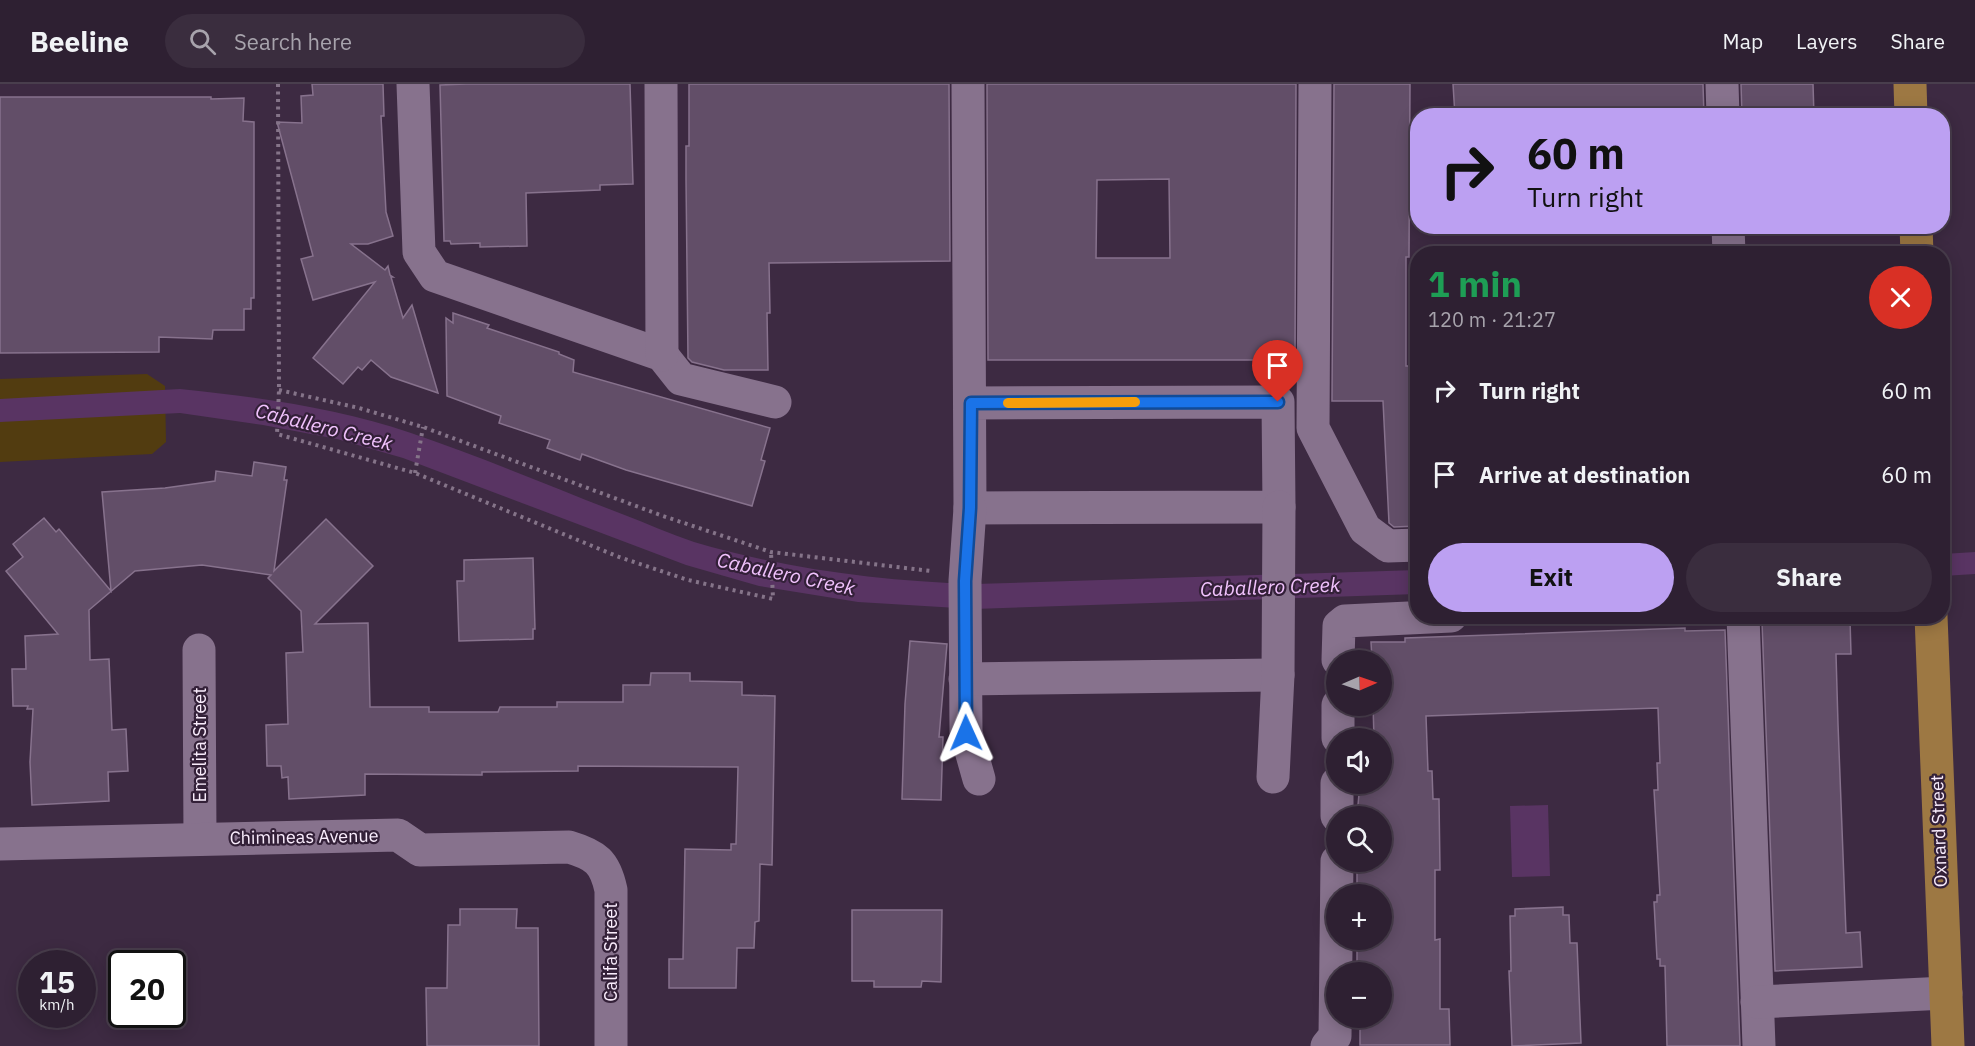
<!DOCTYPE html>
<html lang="en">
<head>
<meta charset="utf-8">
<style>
  :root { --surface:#2e2032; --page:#3a2d3e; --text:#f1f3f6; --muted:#a7a3ac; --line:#493e4d; --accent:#bca0f2 }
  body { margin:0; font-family:"IBM Plex Sans",sans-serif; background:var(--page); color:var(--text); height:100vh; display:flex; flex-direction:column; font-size:22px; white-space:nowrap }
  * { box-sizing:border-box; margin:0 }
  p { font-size:20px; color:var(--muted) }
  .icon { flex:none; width:33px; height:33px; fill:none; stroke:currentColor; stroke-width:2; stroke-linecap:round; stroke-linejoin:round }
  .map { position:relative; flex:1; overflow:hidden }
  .panel { position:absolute; left:1410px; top:162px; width:540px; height:378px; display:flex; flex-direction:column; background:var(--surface); border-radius:24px; box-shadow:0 3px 15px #0003,0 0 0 2px var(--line) }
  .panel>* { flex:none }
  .hud { position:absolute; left:1410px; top:24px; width:540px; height:126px; border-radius:24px; box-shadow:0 3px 15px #0003,0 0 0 2px var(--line); background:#bca0f2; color:#111; overflow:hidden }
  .needle { width:39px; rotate:88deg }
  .tools { position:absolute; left:1326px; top:566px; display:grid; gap:12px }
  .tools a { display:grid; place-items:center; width:66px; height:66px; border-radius:50%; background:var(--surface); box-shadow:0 3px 15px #0003,0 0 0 2px var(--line); font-size:30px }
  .speed { position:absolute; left:18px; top:866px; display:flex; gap:12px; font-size:30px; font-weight:700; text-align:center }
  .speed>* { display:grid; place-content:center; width:78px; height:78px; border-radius:50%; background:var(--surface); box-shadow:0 3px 15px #0003,0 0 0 2px var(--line); line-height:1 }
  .speed small { font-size:15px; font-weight:400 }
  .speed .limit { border:3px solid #111; border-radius:9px; background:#fff; color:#111 }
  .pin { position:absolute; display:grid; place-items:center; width:51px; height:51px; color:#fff; margin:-62px -26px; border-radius:50% 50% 50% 0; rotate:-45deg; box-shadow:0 0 6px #0007 }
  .pin .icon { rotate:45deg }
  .me { position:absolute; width:66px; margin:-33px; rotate:359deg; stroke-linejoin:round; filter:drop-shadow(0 0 4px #0008) }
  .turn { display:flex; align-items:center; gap:21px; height:126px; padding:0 18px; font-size:27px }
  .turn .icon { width:78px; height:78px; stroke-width:2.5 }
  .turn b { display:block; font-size:42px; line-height:51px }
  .round { display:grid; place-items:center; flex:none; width:63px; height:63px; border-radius:32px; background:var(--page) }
  .summary { display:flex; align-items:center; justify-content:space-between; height:102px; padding:0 18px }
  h1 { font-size:36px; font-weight:800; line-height:45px; color:#1e9e55 }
  .button { display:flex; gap:12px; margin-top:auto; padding:12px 18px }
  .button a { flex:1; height:69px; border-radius:36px; background:var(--accent); color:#111; font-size:24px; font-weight:800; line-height:69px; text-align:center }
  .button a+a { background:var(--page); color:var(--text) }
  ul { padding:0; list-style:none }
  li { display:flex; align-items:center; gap:18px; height:84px; padding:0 18px }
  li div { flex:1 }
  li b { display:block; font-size:22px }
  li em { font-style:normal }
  header { display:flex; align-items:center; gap:36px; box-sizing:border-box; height:84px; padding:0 30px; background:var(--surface); border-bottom:2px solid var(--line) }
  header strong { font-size:28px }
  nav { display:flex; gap:33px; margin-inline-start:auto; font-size:21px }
  .search { width:420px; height:54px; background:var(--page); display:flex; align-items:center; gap:15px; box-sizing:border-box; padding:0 21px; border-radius:33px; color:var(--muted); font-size:22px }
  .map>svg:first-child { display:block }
  .green { fill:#523c10 }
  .water { fill:#593463 }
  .building { fill:#624e68; stroke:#87728d; stroke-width:1.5; fill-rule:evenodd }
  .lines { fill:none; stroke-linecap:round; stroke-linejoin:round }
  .path { stroke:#857489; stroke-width:4; stroke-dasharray:3 4.5; stroke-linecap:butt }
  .minor { stroke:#87728d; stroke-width:33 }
  .major { stroke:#9d7843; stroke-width:33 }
  .route-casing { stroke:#114b97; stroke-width:15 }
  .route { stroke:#1a73e8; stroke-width:10 }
  .slow { stroke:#f59e0b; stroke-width:10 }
  .labels { text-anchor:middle; stroke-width:4.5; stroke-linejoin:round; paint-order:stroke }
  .street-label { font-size:18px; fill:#f9ecfc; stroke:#332038 }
  .water-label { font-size:20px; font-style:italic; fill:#f1c2fd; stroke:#332038 }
</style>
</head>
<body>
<header>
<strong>Beeline</strong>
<div class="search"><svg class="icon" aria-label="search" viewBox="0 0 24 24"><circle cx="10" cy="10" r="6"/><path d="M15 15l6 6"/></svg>Search here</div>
<nav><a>Map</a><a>Layers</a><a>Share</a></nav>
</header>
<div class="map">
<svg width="1975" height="962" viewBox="0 0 1975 962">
  <rect width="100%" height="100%" fill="#3d2a42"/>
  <!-- green -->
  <polygon class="green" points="147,290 165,302 166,358 152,370 0,378 0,295"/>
  <!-- water -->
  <g class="water">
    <path d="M180 305C258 313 337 324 411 349 482 373 552 403 622 430 646 439 670 450 694 458 786 485 880 497 975 500L1417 486V510L974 525 858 518 759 502 686 481 403 374 337 355 263 341 180 329 0 338V315Z"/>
    <polygon points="1975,468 1975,490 1943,492 1943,470"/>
    <polygon points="1548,721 1550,792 1512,793 1510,722"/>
  </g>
  <!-- building -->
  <g class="building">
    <polygon points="312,0 383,0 384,32 381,32 386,128 393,152 368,160 351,160 385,186 388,182 390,191 393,193 391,193 403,234 412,221 438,309 391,293 371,276 362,286 358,283 343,300 313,274 375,198 313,216 301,175 313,172 277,38 302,39 301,12 313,11"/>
    <polygon points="466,0 630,0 633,100 600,101 600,106 526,109 527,162 480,163 480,159 451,160 450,157 444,157 440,1"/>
    <polygon points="689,0 949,0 950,177 769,179 770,229 767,229 768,286 724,286 692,278 688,274 686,95 686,62 689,62"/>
    <path d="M987 0H1296L1295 276H988ZM1169 95 1170 174H1096L1097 96Z"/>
    <polygon points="1334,0 1410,0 1409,173 1406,173 1406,282 1418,282 1418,442 1394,443 1389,439 1383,317 1332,317"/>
    <polygon points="1453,0 1703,0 1704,32 1455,32"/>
    <polygon points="1741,0 1813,0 1814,32 1742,32"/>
    <polygon points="0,13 211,13 211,15 244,14 243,37 254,38 254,214 251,214 251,225 244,225 244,246 213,246 212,255 159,253 159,268 0,269"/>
    <polygon points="453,229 489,241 487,244 559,268 559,270 574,276 573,288 770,344 761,376 765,377 752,422 626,386 582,370 580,376 547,364 550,356 499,339 501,332 447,312 446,234 453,239"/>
    <polygon points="254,378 286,383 284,396 287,396 274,487 326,435 373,482 315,540 368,539 370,623 429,623 429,628 498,628 500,623 557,623 557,618 623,618 623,601 650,601 651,589 690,589 690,597 742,598 742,611 775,612 772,781 760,780 759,837 755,838 754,864 737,864 736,904 669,904 669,875 683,875 685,765 731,766 731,760 736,760 738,683 578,682 578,687 482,688 482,691 365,690 365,711 289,715 288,693 282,694 281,682 267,682 266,641 288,640 286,569 303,568 301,527 268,494 271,491 202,481 135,487 89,526 90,576 109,575 112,646 126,645 128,687 108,688 109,717 32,721 30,678 33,625 27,625 28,622 13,622 12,585 26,585 25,552 58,550 6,487 23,473 13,460 44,434 56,448 59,445 111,507 102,408 165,404 215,397 216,387 252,392"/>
    <polygon points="533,474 535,545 533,545 533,555 459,557 457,497 464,497 464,476"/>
    <polygon points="1814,535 1850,535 1851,570 1836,570 1838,640 1846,849 1860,848 1862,883 1775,887 1762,538"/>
    <polygon points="1685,544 1685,547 1725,546 1740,962 1667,962 1665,882 1660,882 1660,875 1657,875 1654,818 1657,818 1657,811 1660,811 1654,706 1658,706 1657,679 1660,679 1658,624 1426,632 1428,687 1432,687 1433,715 1439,715 1440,786 1435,786 1435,856 1440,855 1440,925 1449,925 1450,961 1360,961 1360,933 1382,933 1382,888 1357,888 1357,855 1382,855 1382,810 1357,810 1357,777 1382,777 1382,732 1357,732 1360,699 1382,699 1382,654 1374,654 1373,621 1382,621 1382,576 1372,576 1371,558 1405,558 1405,554"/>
    <polygon points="910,557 947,560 939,653 943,653 941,716 902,715 905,620"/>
    <polygon points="1563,823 1563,831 1569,831 1570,859 1577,859 1581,959 1512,962 1509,887 1511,887 1510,832 1515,832 1515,825"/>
    <polygon points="460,825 517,825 516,844 538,844 539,962 427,962 426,904 447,904 448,841 460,841"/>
    <polygon points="852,826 942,826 941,898 922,897 921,903 874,903 874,897 852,897"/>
  </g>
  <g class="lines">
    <!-- path -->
    <g class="path">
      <polyline points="278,0 279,306 277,350 415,389 619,473 688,496 773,515 771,468"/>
      <polyline points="279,306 359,324 423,343 663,432 771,468 931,487"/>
      <polyline points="415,389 423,343"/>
    </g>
    <!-- minor -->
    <g class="minor">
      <polyline points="413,0 419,168 435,192 662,271 681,295 775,318"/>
      <polyline points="661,0 662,271"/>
      <polyline points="968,0 970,424 1279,423 1278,318 971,319"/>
      <polyline points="1315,0 1313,344 1365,445 1388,462 1418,461"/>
      <polyline points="1722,0 1723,32"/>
      <polyline points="1728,142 1729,170"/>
      <polyline points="970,424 965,497 966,649 979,695"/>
      <polyline points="1743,532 1759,962"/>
      <polyline points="199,566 200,755"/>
      <polyline points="1338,576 1339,542 1345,537 1451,532"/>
      <polyline points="965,595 1278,591"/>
      <polyline points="1338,654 1338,621"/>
      <polyline points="1273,693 1278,591 1279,423"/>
      <polyline points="1337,732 1337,699"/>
      <path d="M0 760 398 751 420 766 569 763C596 771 605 778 611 806V962"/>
      <polyline points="1757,918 1946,909"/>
      <polyline points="1327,962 1335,952 1337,777"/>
    </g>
    <!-- major -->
    <g class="major">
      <polyline points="1910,0 1911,32"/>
      <polyline points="1916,142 1917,170"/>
      <polyline points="1931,532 1948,962"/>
    </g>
  </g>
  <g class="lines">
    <defs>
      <polyline id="route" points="966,649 965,497 970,424 971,319 1278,318"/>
    </defs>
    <!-- route casing -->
    <use href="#route" class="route-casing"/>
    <!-- route -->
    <use href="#route" class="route"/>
    <!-- slow -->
    <polyline class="slow" points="1008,319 1135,318"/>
  </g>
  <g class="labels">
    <!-- street labels -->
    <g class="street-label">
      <text transform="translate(200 661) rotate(-90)" y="6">Emelita Street</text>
      <text transform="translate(1939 747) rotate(-92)" y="6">Oxnard Street</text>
      <text transform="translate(304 753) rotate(-1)" y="6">Chimineas Avenue</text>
      <text transform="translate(611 868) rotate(-90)" y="6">Califa Street</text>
    </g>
    <!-- water labels -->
    <g class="water-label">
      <text transform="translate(324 343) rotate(14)" y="7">Caballero Creek</text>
      <text transform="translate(786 490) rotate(12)" y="7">Caballero Creek</text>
      <text transform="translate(1270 503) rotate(-2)" y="7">Caballero Creek</text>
    </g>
  </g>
</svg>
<div class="tools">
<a><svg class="needle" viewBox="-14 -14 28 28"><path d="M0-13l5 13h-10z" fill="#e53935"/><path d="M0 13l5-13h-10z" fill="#a7a3ac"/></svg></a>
<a><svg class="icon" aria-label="sound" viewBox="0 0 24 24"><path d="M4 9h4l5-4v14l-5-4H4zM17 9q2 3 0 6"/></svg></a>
<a><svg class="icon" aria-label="search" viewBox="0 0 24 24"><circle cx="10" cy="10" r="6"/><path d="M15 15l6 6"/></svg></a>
<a>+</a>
<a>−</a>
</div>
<div class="speed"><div>15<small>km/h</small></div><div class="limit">20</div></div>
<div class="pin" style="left:1278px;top:318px;background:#d93025"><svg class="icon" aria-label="arrive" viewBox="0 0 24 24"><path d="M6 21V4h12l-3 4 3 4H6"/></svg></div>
<svg class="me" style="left:966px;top:649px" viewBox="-20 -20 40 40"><path d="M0-17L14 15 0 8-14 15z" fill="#1a73e8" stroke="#fff" stroke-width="4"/></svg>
<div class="hud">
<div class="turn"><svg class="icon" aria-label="right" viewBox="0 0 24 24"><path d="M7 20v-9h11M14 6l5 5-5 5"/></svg><div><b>60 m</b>Turn right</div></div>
</div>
<section class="panel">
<div class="summary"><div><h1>1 min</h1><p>120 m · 21:27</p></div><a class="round" style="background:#d93025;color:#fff"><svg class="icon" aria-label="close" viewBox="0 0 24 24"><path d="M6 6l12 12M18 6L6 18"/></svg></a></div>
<ul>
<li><svg class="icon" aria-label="right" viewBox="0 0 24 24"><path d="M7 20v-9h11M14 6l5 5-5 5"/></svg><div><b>Turn right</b></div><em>60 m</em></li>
<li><svg class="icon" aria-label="arrive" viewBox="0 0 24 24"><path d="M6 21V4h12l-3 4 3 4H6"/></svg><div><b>Arrive at destination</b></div><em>60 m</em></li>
</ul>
<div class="button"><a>Exit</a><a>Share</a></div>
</section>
</div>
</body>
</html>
